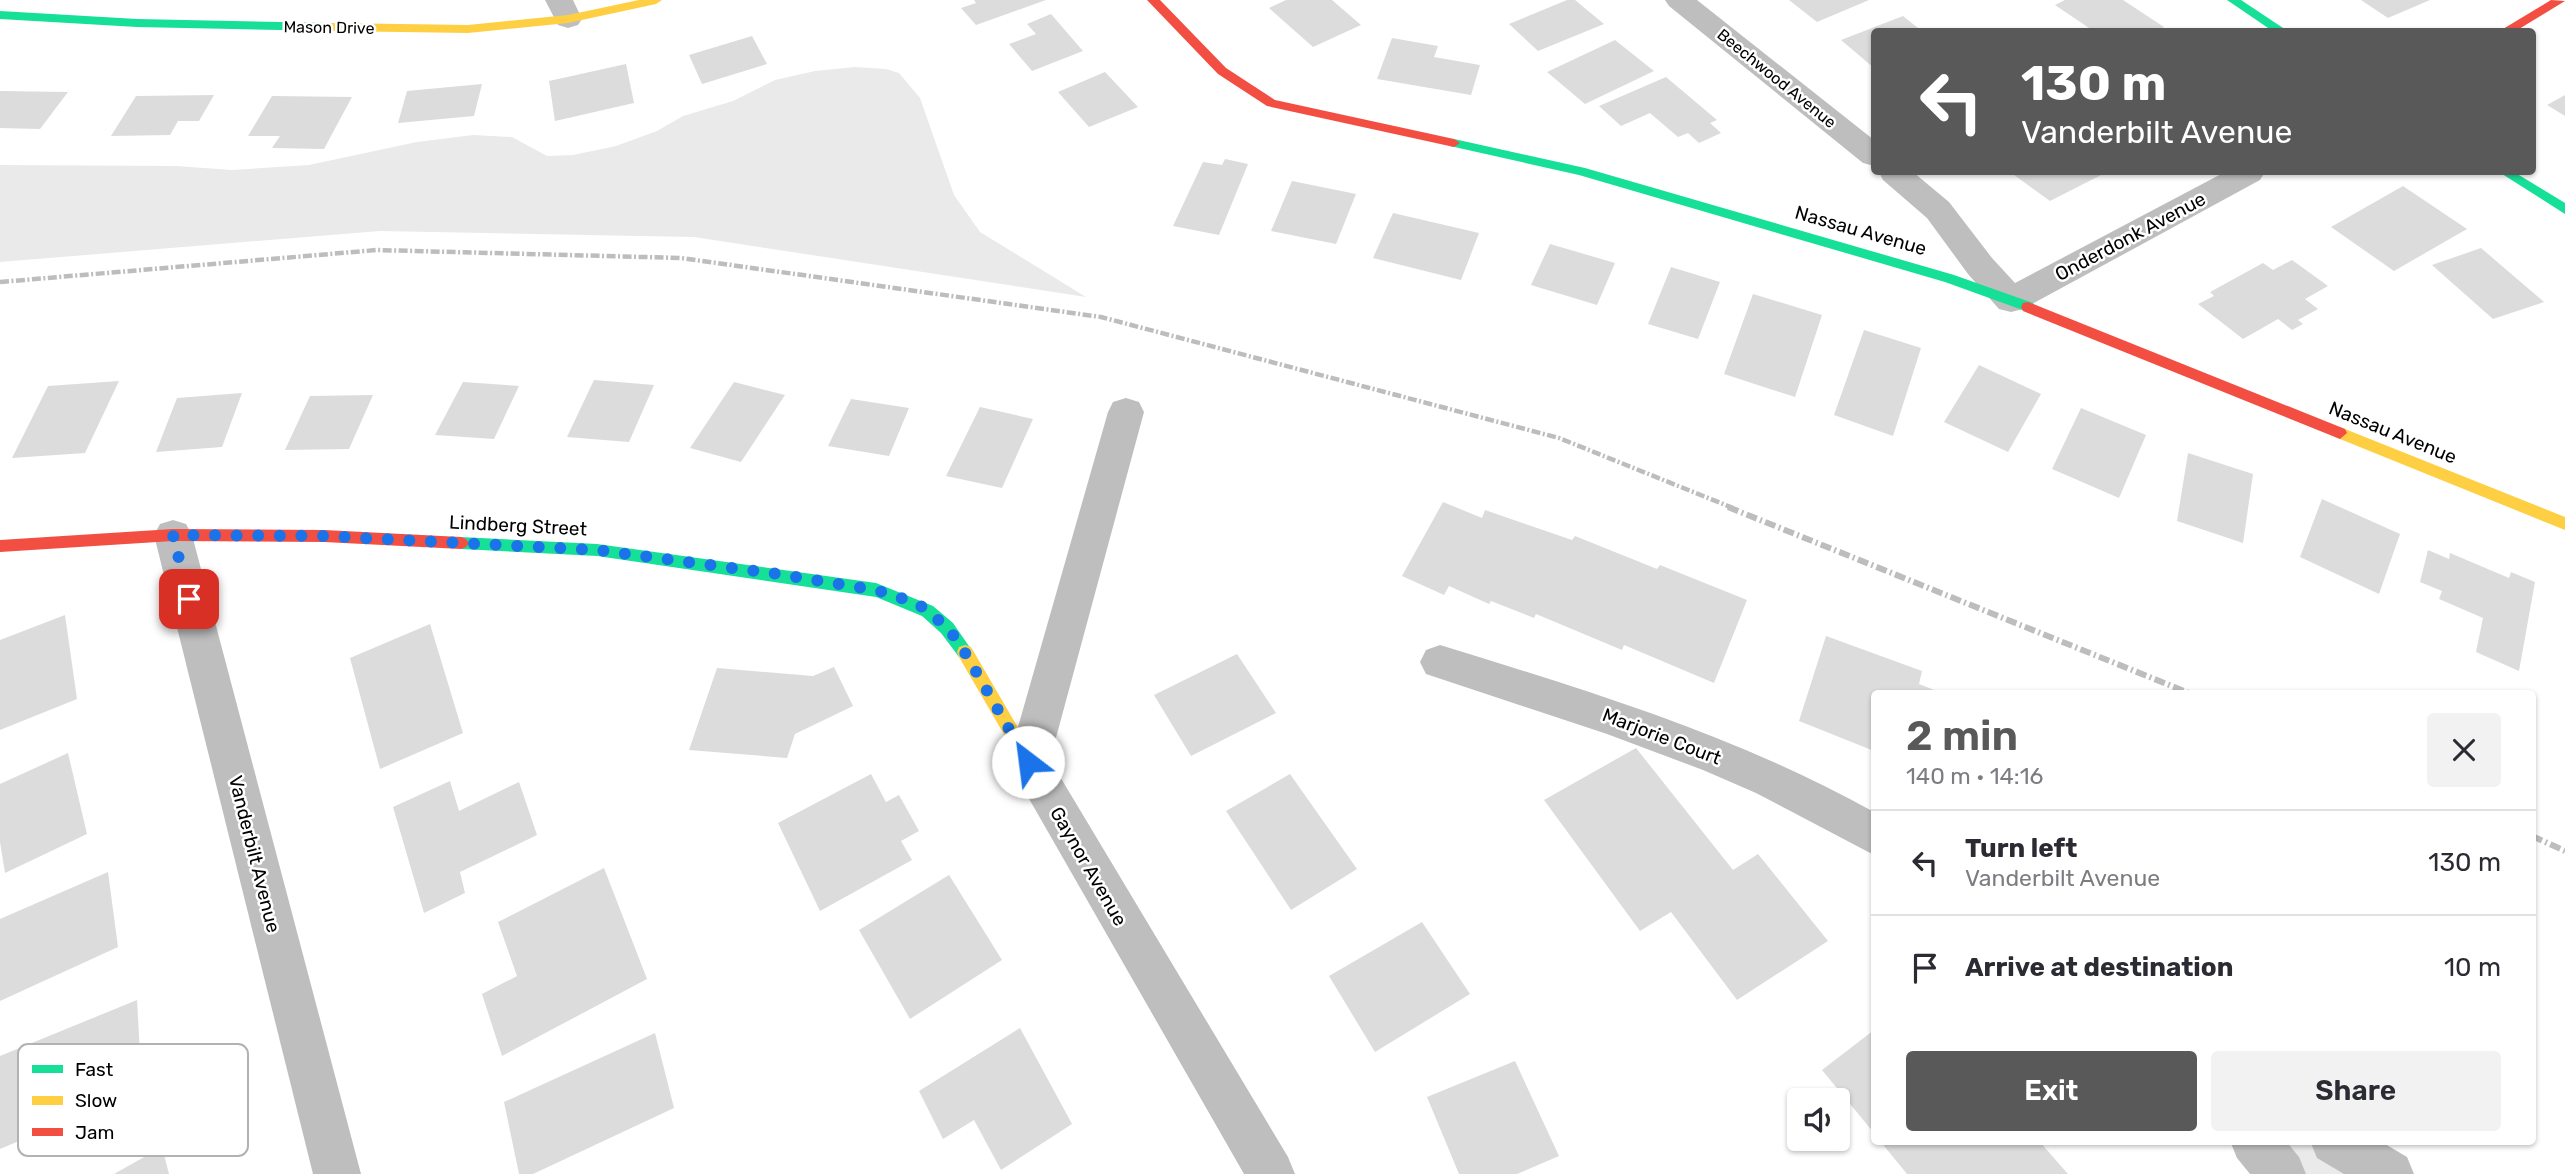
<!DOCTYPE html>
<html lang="en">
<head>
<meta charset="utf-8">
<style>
  :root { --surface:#fff; --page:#f2f2f3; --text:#2b2b33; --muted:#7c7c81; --line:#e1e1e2; --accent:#595959 }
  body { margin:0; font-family:Rubik,sans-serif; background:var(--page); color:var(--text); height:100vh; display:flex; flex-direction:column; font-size:26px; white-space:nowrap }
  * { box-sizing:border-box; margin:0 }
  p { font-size:23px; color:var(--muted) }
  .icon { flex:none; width:38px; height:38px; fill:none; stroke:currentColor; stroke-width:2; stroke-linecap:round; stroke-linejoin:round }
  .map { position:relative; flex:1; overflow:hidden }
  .drawer { position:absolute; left:1871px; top:690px; width:665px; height:455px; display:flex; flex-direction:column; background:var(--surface); border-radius:7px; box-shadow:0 2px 5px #0004 }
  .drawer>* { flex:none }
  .hud { position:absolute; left:1871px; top:28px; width:665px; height:147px; border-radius:7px; box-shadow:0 2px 5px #0004; background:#595959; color:#fff; overflow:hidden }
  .controls { position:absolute; left:1787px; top:1088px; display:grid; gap:14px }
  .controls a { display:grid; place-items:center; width:63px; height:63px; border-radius:7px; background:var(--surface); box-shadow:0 2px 5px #0004; font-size:35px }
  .pin { position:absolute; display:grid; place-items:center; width:60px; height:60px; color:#fff; margin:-30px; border-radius:14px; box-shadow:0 4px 10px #0006 }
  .me { position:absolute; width:77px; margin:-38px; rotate:330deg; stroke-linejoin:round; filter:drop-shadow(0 0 5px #0008) }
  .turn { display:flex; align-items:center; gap:24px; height:147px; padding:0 35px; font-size:32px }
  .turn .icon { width:91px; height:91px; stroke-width:2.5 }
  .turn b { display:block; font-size:49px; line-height:60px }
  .round { display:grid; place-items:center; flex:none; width:74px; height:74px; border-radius:7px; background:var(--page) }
  .head { display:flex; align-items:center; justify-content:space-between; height:119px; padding:0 35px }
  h1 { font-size:42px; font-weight:600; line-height:52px; color:var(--accent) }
  .action { display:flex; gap:14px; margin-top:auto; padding:14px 35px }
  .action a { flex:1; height:80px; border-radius:7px; background:var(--accent); color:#fff; font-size:28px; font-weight:600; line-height:80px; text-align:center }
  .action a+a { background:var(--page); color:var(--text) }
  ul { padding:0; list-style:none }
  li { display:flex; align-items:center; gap:21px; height:105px; padding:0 35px; border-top:2px solid var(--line) }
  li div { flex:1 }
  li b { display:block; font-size:26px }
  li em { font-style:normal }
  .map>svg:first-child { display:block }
  .green { fill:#eaeaea }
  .building { fill:#dcdcdc }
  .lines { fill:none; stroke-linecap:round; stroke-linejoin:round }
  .street { fill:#bebebe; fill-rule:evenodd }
  .fast { fill:#16e098; fill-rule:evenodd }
  .slow { fill:#ffcf43; fill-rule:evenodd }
  .jam { fill:#f24e42; fill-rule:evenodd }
  .rail-far1 { stroke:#bdbdbd; stroke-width:4.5; stroke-dasharray:9 2.5 2 2.5; stroke-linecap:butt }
  .rail { stroke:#bdbdbd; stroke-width:6; stroke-dasharray:11 3.5 2 3.5; stroke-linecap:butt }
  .route { stroke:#1a73e8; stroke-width:12; stroke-dasharray:0 21.6 }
  .labels { text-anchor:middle; stroke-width:5; stroke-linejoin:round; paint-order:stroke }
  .far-street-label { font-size:16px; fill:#000; stroke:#fff }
  .street-label { font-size:19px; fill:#000; stroke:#fff }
  .key { fill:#fff; stroke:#b2b2b2; stroke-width:2 }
  .key-label { font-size:19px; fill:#000 }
</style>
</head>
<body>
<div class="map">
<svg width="2565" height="1174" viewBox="0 0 2565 1174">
  <rect width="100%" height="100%" fill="#fff"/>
  <!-- green -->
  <g class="green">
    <polygon points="855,67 886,69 899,73 920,98 954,195 980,232 1086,297 694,237 380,231 0,262 0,165 176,166 232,170 309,165 417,142 473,135 512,137 547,156 573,155 616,146 657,131 683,116 733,101 775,80 815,71"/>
    <polygon points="2253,1141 2334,1141 2390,1174 2281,1174"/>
  </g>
  <!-- building -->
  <g class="building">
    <polygon points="974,0 1046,0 976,25 961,8 976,3"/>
    <polygon points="1286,0 1332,0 1361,25 1313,47 1269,8"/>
    <polygon points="1567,0 1575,0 1604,24 1538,51 1509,24"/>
    <polygon points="1789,0 1869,0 1817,22"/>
    <polygon points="2065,0 2123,0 2164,27 2154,32 2095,32 2055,5"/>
    <polygon points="2361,0 2430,0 2388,18"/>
    <polygon points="1051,14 1083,51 1032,71 1009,44 1036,34 1027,24"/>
    <polygon points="1903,16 1923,32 1874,32 1874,68 1841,40"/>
    <polygon points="752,36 767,64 702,84 689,55"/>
    <polygon points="1392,38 1438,46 1434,57 1480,65 1471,95 1377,79"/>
    <polygon points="1615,40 1654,71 1585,104 1547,72"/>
    <polygon points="626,64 634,103 555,121 549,81"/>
    <polygon points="1105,72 1138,107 1089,127 1058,92"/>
    <polygon points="1666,77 1717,120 1710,123 1721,133 1699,143 1688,133 1678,137 1650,113 1621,126 1599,106"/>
    <polygon points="482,84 474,116 398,123 407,91"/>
    <polygon points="0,91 68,92 40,129 0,128"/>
    <polygon points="214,95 199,121 178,121 170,135 111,136 136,96"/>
    <polygon points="2565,95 2565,116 2547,105"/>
    <polygon points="272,96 352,97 324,149 272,148 280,136 248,136"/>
    <polygon points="1225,159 1248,164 1219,235 1173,226 1203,162 1222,165"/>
    <polygon points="2010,172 2107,172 2050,201"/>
    <polygon points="1292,181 1356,194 1336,244 1271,231"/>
    <polygon points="2403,186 2467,229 2394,271 2331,227"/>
    <polygon points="1393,213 1479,233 1461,280 1373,258"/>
    <polygon points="1550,244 1615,263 1597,305 1531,285"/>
    <polygon points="2481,248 2544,302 2493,319 2432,265"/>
    <polygon points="2292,260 2328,286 2305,299 2318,309 2298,320 2303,324 2292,330 2278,319 2243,339 2198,304 2214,296 2210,292 2263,263 2273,270"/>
    <polygon points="1671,267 1720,282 1698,339 1648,324"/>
    <polygon points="1753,294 1822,315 1795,397 1724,374"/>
    <polygon points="1864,330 1921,348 1893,436 1834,415"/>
    <polygon points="1979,365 2041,394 2008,452 1944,422"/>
    <polygon points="594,380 654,385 629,442 567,437"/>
    <polygon points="119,381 85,453 12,458 48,386"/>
    <polygon points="463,382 519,386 494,439 435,435"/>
    <polygon points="734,382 785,395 741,462 690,448"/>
    <polygon points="242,393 222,447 156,452 177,398"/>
    <polygon points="373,395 349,449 285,450 310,396"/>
    <polygon points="851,399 909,408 889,456 828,446"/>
    <polygon points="980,407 1033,419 1002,488 946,476"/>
    <polygon points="2081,408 2146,435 2119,498 2052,469"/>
    <polygon points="2188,453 2253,474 2243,543 2177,521"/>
    <polygon points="2322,499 2400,534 2379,594 2300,557"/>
    <polygon points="1443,502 1482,518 1485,510 1572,540 1575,536 1657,569 1660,565 1747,600 1714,683 1624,645 1622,650 1536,614 1534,618 1491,601 1489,604 1449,586 1444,595 1402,576"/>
    <polygon points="2428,550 2449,559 2450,553 2509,578 2511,572 2535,582 2519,671 2476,652 2483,618 2439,599 2442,591 2420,582"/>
    <polygon points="65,615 77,699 0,730 0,640"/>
    <polygon points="430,624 463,733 380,769 350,658"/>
    <polygon points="1826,636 1922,671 1919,684 1942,693 1874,693 1874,751 1799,721"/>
    <polygon points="1237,654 1276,713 1191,756 1154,695"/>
    <polygon points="834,667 853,706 795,734 787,758 689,750 717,668 813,676"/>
    <polygon points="1636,748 1733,870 1758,854 1828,941 1737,1000 1671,912 1640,931 1544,800"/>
    <polygon points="68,753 87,834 5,873 0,842 0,784"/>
    <polygon points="871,774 886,802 899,795 919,831 901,841 912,860 820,911 778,823"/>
    <polygon points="1290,774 1357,869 1291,910 1226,811"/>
    <polygon points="450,781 459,811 519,782 537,835 460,872 465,893 424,913 393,807"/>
    <polygon points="604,868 647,979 502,1056 482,994 517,976 498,922"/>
    <polygon points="108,872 118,947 0,1001 0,919"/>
    <polygon points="949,875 1002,960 910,1019 859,930"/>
    <polygon points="1422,922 1470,994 1375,1052 1329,976"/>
    <polygon points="137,1000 142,1089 0,1149 0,1056"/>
    <polygon points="1020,1028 1072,1124 1001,1170 974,1120 943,1139 919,1091"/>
    <polygon points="1874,1030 1874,1133 1822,1070"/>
    <polygon points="655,1033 674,1108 533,1174 519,1174 504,1102"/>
    <polygon points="1515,1061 1559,1156 1517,1174 1459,1174 1427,1097"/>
    <polygon points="1880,1141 2039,1141 2068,1174 1907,1174"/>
    <polygon points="162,1147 169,1174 114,1174"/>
  </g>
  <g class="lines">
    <!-- street -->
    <g class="street">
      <polygon points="545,0 573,0 582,19 578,25 568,28 558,25"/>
      <polygon points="1665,0 1697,0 1874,140 1874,166 1863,163 1669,6"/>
      <polygon points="1879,172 1913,172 1949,202 1992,258 2015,283 2225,172 2265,172 2260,180 2023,309 2011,312 1999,309 1968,274 1927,218 1883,180"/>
      <polygon points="1126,398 1139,402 1144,412 1050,760 1288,1157 1295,1174 1244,1174 1008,762 1108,412 1113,402"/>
      <polygon points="173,520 186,524 192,535 361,1174 313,1174 154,535 160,524"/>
      <path d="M1440 645C1589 691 1738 736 1874 812V855L1756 793 1703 770 1607 734 1426 674 1420 662 1426 650Z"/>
      <polygon points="2230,1141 2286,1141 2299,1157 2306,1174 2250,1174 2237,1158"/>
      <polygon points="2310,1141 2380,1141 2407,1157 2414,1174 2344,1174 2317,1158"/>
    </g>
    <!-- fast -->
    <g class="fast">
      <polygon points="2227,0 2241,0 2289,32 2274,32"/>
      <polygon points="0,11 137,19 332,23 338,27 332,31 137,27 0,19"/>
      <polygon points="1454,139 1585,168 1954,275 2033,303 2035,307 2028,312 1945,282 1579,175 1450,146 1448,143"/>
      <polygon points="2499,172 2514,172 2565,203 2565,214"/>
      <polygon points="461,537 597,544 876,583 933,606 953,623 973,652 971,657 965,659 959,657 941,633 922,616 876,597 597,556 461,549 456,547 453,543 456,539"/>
    </g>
    <!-- slow -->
    <g class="slow">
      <polygon points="639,0 662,0 656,4 568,23 468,33 332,31 326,27 332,23 468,25 568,15"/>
      <polygon points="2340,427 2565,517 2565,530 2335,437 2333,433"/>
      <polygon points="965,645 971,647 1035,757 1037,762 1035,767 1029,770 1023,767 959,657 957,652 959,647"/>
    </g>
    <!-- jam -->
    <g class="jam">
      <polygon points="1147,0 1160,0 1226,68 1275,100 1454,139 1460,143 1454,147 1267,106 1218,74"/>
      <polygon points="2551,0 2565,1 2514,32 2498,32"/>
      <polygon points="2028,302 2345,429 2347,433 2340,439 2335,437 2023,311 2021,307 2023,303"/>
      <polygon points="173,529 324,530 461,537 466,539 469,543 466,547 461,549 324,542 173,541 0,552 0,540"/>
    </g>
    <!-- rail-far1 -->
    <polyline class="rail-far1" points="0,282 377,250 681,258 1101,317 1559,438 1733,508"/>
    <!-- rail -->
    <g class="rail">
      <polyline points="1728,507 2189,693"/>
      <polyline points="2532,836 2565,851"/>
    </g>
  </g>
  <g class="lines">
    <!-- route -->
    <polyline class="route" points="189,599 173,535 324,536 597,550 778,574 876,590 917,603 946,626 960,644 1028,762"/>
  </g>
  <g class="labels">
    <!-- far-street labels -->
    <g class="far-street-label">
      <text transform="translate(329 27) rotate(1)" y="6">Mason Drive</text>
      <text transform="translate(1777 78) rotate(39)" y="6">Beechwood Avenue</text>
    </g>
    <!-- street labels -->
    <g class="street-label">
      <text transform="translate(1861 230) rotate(16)" y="7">Nassau Avenue</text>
      <text transform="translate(2130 236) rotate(-28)" y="7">Onderdonk Avenue</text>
      <text transform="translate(2393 432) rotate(22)" y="7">Nassau Avenue</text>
      <text transform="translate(518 525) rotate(3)" y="7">Lindberg Street</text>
      <text transform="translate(1662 736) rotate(21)" y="7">Marjorie Court</text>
      <text transform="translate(255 854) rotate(76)" y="7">Vanderbilt Avenue</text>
      <text transform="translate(1089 866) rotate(60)" y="7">Gaynor Avenue</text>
    </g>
  </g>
  <!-- legend -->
  <rect x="18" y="1044" width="230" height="112" rx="10" class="key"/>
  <rect x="32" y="1065" width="31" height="8" fill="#16e098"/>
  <rect x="32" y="1096" width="31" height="9" fill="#ffcf43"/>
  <rect x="32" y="1128" width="31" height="8" fill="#f24e42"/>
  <g class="key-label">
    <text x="75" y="1076">Fast</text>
    <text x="75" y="1107">Slow</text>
    <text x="75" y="1139">Jam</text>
  </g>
</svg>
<div class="controls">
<a><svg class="icon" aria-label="sound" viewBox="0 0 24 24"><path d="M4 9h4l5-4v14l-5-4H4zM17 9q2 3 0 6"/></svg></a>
</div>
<div class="pin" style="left:189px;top:599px;background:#d93025"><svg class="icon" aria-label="arrive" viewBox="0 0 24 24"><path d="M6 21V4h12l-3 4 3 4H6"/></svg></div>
<svg class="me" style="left:1028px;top:762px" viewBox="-20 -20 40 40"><circle r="19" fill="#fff"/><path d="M0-13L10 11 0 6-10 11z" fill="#1a73e8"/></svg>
<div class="hud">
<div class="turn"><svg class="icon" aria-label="left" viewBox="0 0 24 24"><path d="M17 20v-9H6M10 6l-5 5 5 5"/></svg><div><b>130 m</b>Vanderbilt Avenue</div></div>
</div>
<section class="drawer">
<div class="head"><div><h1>2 min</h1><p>140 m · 14:16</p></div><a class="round"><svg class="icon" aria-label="close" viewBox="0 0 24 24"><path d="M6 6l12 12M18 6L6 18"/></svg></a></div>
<ul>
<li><svg class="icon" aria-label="left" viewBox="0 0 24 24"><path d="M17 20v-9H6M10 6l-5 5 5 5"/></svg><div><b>Turn left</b><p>Vanderbilt Avenue</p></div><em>130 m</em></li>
<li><svg class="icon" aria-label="arrive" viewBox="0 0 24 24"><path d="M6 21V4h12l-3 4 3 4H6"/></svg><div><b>Arrive at destination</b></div><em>10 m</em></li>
</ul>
<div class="action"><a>Exit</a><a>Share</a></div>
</section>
</div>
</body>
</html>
